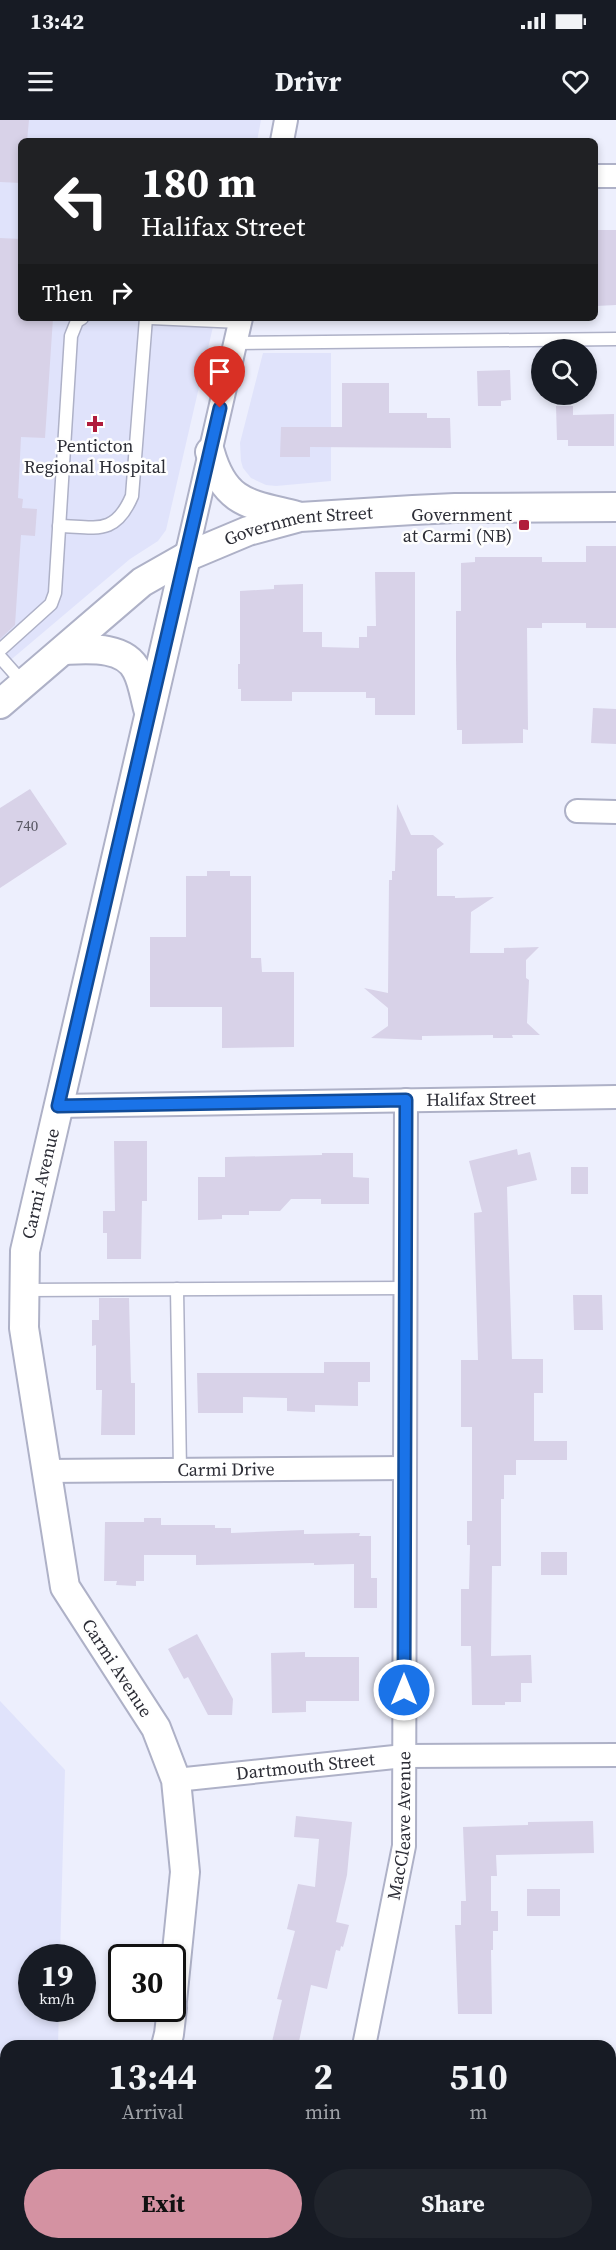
<!DOCTYPE html>
<html lang="en">
<head>
<meta charset="utf-8">
<style>
  :root { --surface:#171b24; --page:#20242c; --text:#f1f3f6; --muted:#9ea1a6; --accent:#d492a2 }
  body { margin:0; font-family:"Source Serif 4",serif; background:var(--page); color:var(--text); height:100vh; display:flex; flex-direction:column; font-size:22px; white-space:nowrap }
  * { box-sizing:border-box; margin:0 }
  p { font-size:20px; color:var(--muted) }
  .icon { flex:none; width:33px; height:33px; fill:none; stroke:currentColor; stroke-width:2; stroke-linecap:round; stroke-linejoin:round }
  .map { position:relative; flex:1; overflow:hidden }
  .sheet { position:absolute; left:0px; top:1920px; width:616px; height:210px; display:flex; flex-direction:column; background:var(--surface); border-radius:18px 18px 0 0; box-shadow:0 3px 9px #0003 }
  .sheet>* { flex:none }
  .banner { position:absolute; left:18px; top:18px; width:580px; height:183px; border-radius:9px; box-shadow:0 3px 9px #0003; background:#202124; color:#fff; overflow:hidden }
  .fabs { position:absolute; left:531px; top:219px; display:grid; gap:12px }
  .fabs a { display:grid; place-items:center; width:66px; height:66px; border-radius:50%; background:var(--surface); box-shadow:0 3px 9px #0003; font-size:30px }
  .speed { position:absolute; left:18px; top:1824px; display:flex; gap:12px; font-size:30px; font-weight:700; text-align:center }
  .speed>* { display:grid; place-content:center; width:78px; height:78px; border-radius:50%; background:var(--surface); box-shadow:0 3px 9px #0003; line-height:1 }
  .speed small { font-size:15px; font-weight:400 }
  .speed .limit { border:3px solid #111; border-radius:9px; background:#fff; color:#111 }
  .pin { position:absolute; display:grid; place-items:center; width:51px; height:51px; color:#fff; margin:-62px -26px; border-radius:50% 50% 50% 0; rotate:-45deg; box-shadow:0 0 6px #0007 }
  .pin .icon { rotate:45deg }
  .me { position:absolute; width:66px; margin:-33px; rotate:0deg; stroke-linejoin:round; filter:drop-shadow(0 0 4px #0008) }
  .turn { display:flex; align-items:center; gap:21px; height:126px; padding:0 24px; font-size:27px }
  .turn .icon { width:78px; height:78px; stroke-width:2.5 }
  .turn b { display:block; font-size:42px; line-height:51px }
  .then { display:flex; align-items:center; height:57px; padding:0 24px; background:#0003; gap:12px; font-size:22px }
  .eta { display:flex; justify-content:space-evenly; align-items:center; height:102px; text-align:center }
  .eta b { font-size:36px; font-weight:700; line-height:42px }
  .cta { display:flex; gap:12px; margin-top:auto; padding:12px 24px }
  .cta a { flex:1; height:69px; border-radius:36px; background:var(--accent); color:#111; font-size:24px; font-weight:700; line-height:69px; text-align:center }
  .cta a+a { background:var(--page); color:var(--text) }
  .status { display:flex; justify-content:space-between; align-items:center; height:42px; padding:0 30px; background:var(--surface); direction:ltr }
  .status svg { height:16px; fill:currentColor }
  header { display:flex; justify-content:space-between; align-items:center; height:78px; padding:0 24px; background:var(--surface); font-size:27px; font-weight:700 }
  .map>svg:first-child { display:block }
  .built { fill:#e0e3fb }
  .building { fill:#d8d2e8 }
  .lines { fill:none; stroke-linecap:round; stroke-linejoin:round }
  .service-casing { stroke:#aeb1c7; stroke-width:15 }
  .minor-casing { stroke:#aeb1c7; stroke-width:26 }
  .tertiary-casing { stroke:#aeb1c7; stroke-width:32 }
  .service { stroke:#fff; stroke-width:12 }
  .minor { stroke:#fff; stroke-width:22 }
  .tertiary { stroke:#fff; stroke-width:28 }
  .route-casing { stroke:#114b97; stroke-width:15 }
  .route { stroke:#1a73e8; stroke-width:10 }
  .poi-dot { fill:#b01c3b; stroke:#fefefe; stroke-width:2 }
  .labels { text-anchor:middle; stroke-width:5; stroke-linejoin:round; paint-order:stroke }
  .number-label { font-size:15px; fill:#575662 }
  .poi-label { font-size:18px; fill:#2c2d36; stroke:#fefefe }
  .street-label { font-size:18px; fill:#2c2d36; stroke:#fefefe }
</style>
</head>
<body>
<div class="status"><b>13:42</b><svg viewBox="0 0 49 12"><path d="M0 12V9h3v3zM5 12V6h3v6zM10 12V3h3v9zM15 12V0h3v12zM26 1h20v11H26zM47 4h2v5h-2z"/></svg></div>
<header><svg class="icon" aria-label="menu" viewBox="0 0 24 24"><path d="M4 6h16M4 12h16M4 18h16"/></svg>Drivr<svg class="icon" aria-label="heart" viewBox="0 0 24 24"><path d="M12 20l-8-8c-3-5 5-10 8-4 3-6 11-1 8 4z"/></svg></header>
<div class="map">
<svg width="616" height="2130" viewBox="0 0 616 2130">
  <rect width="100%" height="100%" fill="#edeffd"/>
  <!-- built -->
  <g class="built">
    <polygon points="0,0 261,0 257,21 21,21 21,198 215,198 166,410 158,421 130,439 0,549"/>
    <polygon points="263,233 331,233 331,361 276,366 266,365 251,358 243,348 241,341 240,323"/>
    <polygon points="0,1581 65,1650 60,1837 32,1838 32,1888 59,1889 58,1926 6,1926 6,2124 36,2124 34,2130 0,2130"/>
  </g>
  <!-- building -->
  <g class="building">
    <polygon points="0,0 29,0 27,21 21,21 21,63 0,62"/>
    <polygon points="596,110 616,110 616,185 596,186"/>
    <polygon points="0,118 21,119 21,198 53,198 45,318 21,317 18,378 23,379 22,388 37,389 35,416 21,415 15,505 0,519"/>
    <polygon points="510,250 511,280 501,281 501,286 478,286 477,251"/>
    <polygon points="342,263 389,263 389,293 427,293 427,298 450,298 451,328 310,327 310,337 280,337 281,307 342,307"/>
    <polygon points="556,286 573,286 573,295 614,294 614,326 568,326 568,320 557,320"/>
    <polygon points="586,426 616,426 616,508 586,508 586,503 542,503 542,508 527,508 528,610 523,609 523,623 462,624 462,610 457,610 456,539 456,491 461,491 461,443 475,442 475,437 542,437 542,442 586,442"/>
    <polygon points="375,452 415,452 415,595 375,595 375,578 366,578 366,572 292,572 292,581 241,581 241,569 238,569 238,544 240,544 240,471 274,469 274,465 303,464 303,512 322,512 322,527 359,528 359,517 367,517 367,506 376,506"/>
    <polygon points="593,588 616,589 616,624 591,623"/>
    <polygon points="30,669 67,724 0,768 0,688"/>
    <polygon points="397,684 411,715 433,715 444,724 437,729 437,776 455,776 455,778 494,777 471,792 470,833 504,833 504,828 539,827 526,840 526,858 529,860 527,903 540,915 512,915 513,918 493,918 493,915 422,916 422,920 371,918 388,906 388,888 364,868 388,873 389,760 392,760 392,751 395,751"/>
    <polygon points="207,751 230,751 230,756 251,756 251,838 261,838 262,852 294,852 294,927 222,928 222,887 150,887 150,817 186,817 186,756 207,756"/>
    <polygon points="114,1021 147,1021 147,1081 142,1081 141,1139 107,1139 107,1113 103,1113 103,1091 115,1091"/>
    <polygon points="517,1029 518,1035 530,1032 537,1060 507,1067 512,1239 543,1239 543,1273 534,1273 534,1321 567,1321 567,1340 516,1340 516,1355 504,1355 504,1379 501,1379 501,1446 492,1446 491,1536 531,1535 532,1563 521,1563 521,1582 505,1582 505,1585 472,1585 471,1526 461,1526 461,1469 469,1469 470,1425 467,1425 467,1401 472,1401 472,1307 461,1307 461,1240 478,1240 474,1093 482,1092 469,1041"/>
    <polygon points="322,1033 353,1033 353,1057 369,1058 369,1084 321,1084 321,1079 291,1079 280,1091 249,1091 249,1095 222,1095 222,1099 198,1100 198,1057 225,1057 225,1037 322,1035"/>
    <rect x="571" y="1047" width="17" height="27"/>
    <polygon points="573,1175 602,1175 603,1210 574,1210"/>
    <polygon points="99,1178 129,1178 131,1263 135,1263 135,1315 101,1315 102,1270 96,1270 96,1225 92,1226 92,1200 99,1200"/>
    <polygon points="324,1242 370,1242 370,1262 358,1262 358,1286 315,1285 315,1292 287,1291 287,1278 243,1277 243,1293 198,1293 197,1253 324,1253"/>
    <polygon points="144,1398 161,1398 161,1405 215,1405 215,1408 231,1408 231,1413 304,1410 304,1414 360,1413 359,1416 371,1416 371,1458 377,1458 377,1488 354,1488 354,1444 314,1445 314,1443 196,1445 196,1435 144,1435 144,1461 136,1461 136,1466 116,1465 117,1461 104,1461 105,1402 144,1402"/>
    <rect x="541" y="1432" width="26" height="23"/>
    <polygon points="197,1514 233,1579 232,1595 208,1595 188,1557 184,1559 168,1529"/>
    <polygon points="305,1532 305,1537 359,1537 359,1581 306,1581 306,1592 272,1593 271,1533"/>
    <polygon points="296,1696 352,1702 347,1755 336,1802 349,1805 343,1827 341,1826 340,1831 336,1830 327,1869 311,1865 298,1926 271,1926 282,1880 277,1879 295,1811 287,1809 298,1764 315,1767 319,1719 294,1717"/>
    <polygon points="593,1701 594,1733 496,1735 497,1756 491,1756 491,1791 498,1791 498,1811 493,1811 493,1830 491,1830 492,1894 458,1894 455,1805 461,1805 461,1781 466,1781 463,1707 528,1705 528,1702"/>
    <rect x="527" y="1769" width="33" height="27"/>
  </g>
  <g class="lines">
    <defs>
      <g id="service">
        <polyline points="151,198 240,202"/>
        <polyline points="235,223 616,219"/>
        <path d="M59 406C96 407 115 416 132 376L146 198"/>
        <polyline points="0,530 51,484 55,473 71,216 77,201 82,198"/>
        <polyline points="0,537 24,564"/>
        <polyline points="177,1169 180,1350"/>
        <polyline points="25,1170 405,1168"/>
      </g>
      <g id="minor">
        <polyline points="282,21 286,0"/>
        <polyline points="596,56 616,56"/>
        <polyline points="186,437 241,198"/>
        <polyline points="577,691 616,692"/>
        <path id="s1" d="M58 986 616 977"/>
        <path id="s2" d="M46 1351 405 1348"/>
        <path id="s3" d="M176 1660 404 1636 616 1635"/>
        <path id="s4" d="M364 1926 404 1726 406 980"/>
        <polyline points="610,2076 616,2078"/>
        <polyline points="319,2130 321,2124"/>
      </g>
      <g id="tertiary">
        <path d="M210 332C225 385 251 384 297 396"/>
        <path d="M64 530C87 529 125 525 137 551 143 562 145 579 149 592"/>
        <path id="s5" d="M0 584 142 462 186 437 248 411 300 397 413 390 455 388 616 387"/>
        <path id="s6" d="M172 1881 185 1752 176 1660 156 1608 65 1467 24 1208 25 1131 186 437"/>
        <polyline points="166,1926 169,1914 172,1888"/>
        <polyline points="72,2130 75,2124"/>
      </g>
    </defs>
    <!-- service casing -->
    <use href="#service" class="service-casing"/>
    <!-- minor casing -->
    <use href="#minor" class="minor-casing"/>
    <!-- tertiary casing -->
    <use href="#tertiary" class="tertiary-casing"/>
    <!-- service -->
    <use href="#service" class="service"/>
    <!-- minor -->
    <use href="#minor" class="minor"/>
    <!-- tertiary -->
    <use href="#tertiary" class="tertiary"/>
  </g>
  <g class="lines">
    <defs>
      <polyline id="route" points="220,288 58,986 406,980 404,1570"/>
    </defs>
    <!-- route casing -->
    <use href="#route" class="route-casing"/>
    <!-- route -->
    <use href="#route" class="route"/>
  </g>
  <!-- markers -->
  <g class="poi-dot">
    <path d="M92 295h6v6h6v6h-6v6h-6v-6h-6v-6h6z"/>
    <rect x="518" y="399" width="12" height="12" rx="3"/>
  </g>
  <g class="labels">
    <!-- number labels -->
    <g class="number-label">
      <text x="27" y="711">740</text>
    </g>
    <!-- poi labels -->
    <g class="poi-label">
      <text x="95" y="332">Penticton<tspan x="95" dy="21">Regional Hospital</tspan></text>
      <text x="512" y="401" text-anchor="end">Government<tspan x="512" dy="21">at Carmi (NB)</tspan></text>
    </g>
    <!-- street labels -->
    <g class="street-label">
      <text dy="6" stroke="none"><textPath href="#s5" startOffset="356">Government Street</textPath></text>
      <text dy="6" stroke="none"><textPath href="#s1" startOffset="423">Halifax Street</textPath></text>
      <text dy="6" stroke="none"><textPath href="#s6" startOffset="854">Carmi Avenue</textPath></text>
      <text dy="6" stroke="none"><textPath href="#s2" startOffset="180">Carmi Drive</textPath></text>
      <text transform="translate(117 1548) rotate(57)" y="6">Carmi Avenue</text>
      <text dy="6" stroke="none"><textPath href="#s3" startOffset="130">Dartmouth Street</textPath></text>
      <text dy="6" stroke="none"><textPath href="#s4" startOffset="224">MacCleave Avenue</textPath></text>
    </g>
  </g>
</svg>
<div class="fabs">
<a><svg class="icon" aria-label="search" viewBox="0 0 24 24"><circle cx="10" cy="10" r="6"/><path d="M15 15l6 6"/></svg></a>
</div>
<div class="speed"><div>19<small>km/h</small></div><div class="limit">30</div></div>
<div class="pin" style="left:220px;top:288px;background:#d93025"><svg class="icon" aria-label="arrive" viewBox="0 0 24 24"><path d="M6 21V4h12l-3 4 3 4H6"/></svg></div>
<svg class="me" style="left:404px;top:1570px" viewBox="-20 -20 40 40"><circle r="17" fill="#1a73e8" stroke="#fff" stroke-width="3"/><path d="M0-11L8 9 0 5-8 9z" fill="#fff"/></svg>
<div class="banner">
<div class="turn"><svg class="icon" aria-label="left" viewBox="0 0 24 24"><path d="M17 20v-9H6M10 6l-5 5 5 5"/></svg><div><b>180 m</b>Halifax Street</div></div>
<div class="then">Then<svg class="icon" aria-label="right" viewBox="0 0 24 24"><path d="M7 20v-9h11M14 6l5 5-5 5"/></svg></div>
</div>
<section class="sheet">
<div class="eta">
<div><b>13:44</b><p>Arrival</p></div>
<div><b>2</b><p>min</p></div>
<div><b>510</b><p>m</p></div>
</div>
<div class="cta"><a>Exit</a><a>Share</a></div>
</section>
</div>
</body>
</html>
